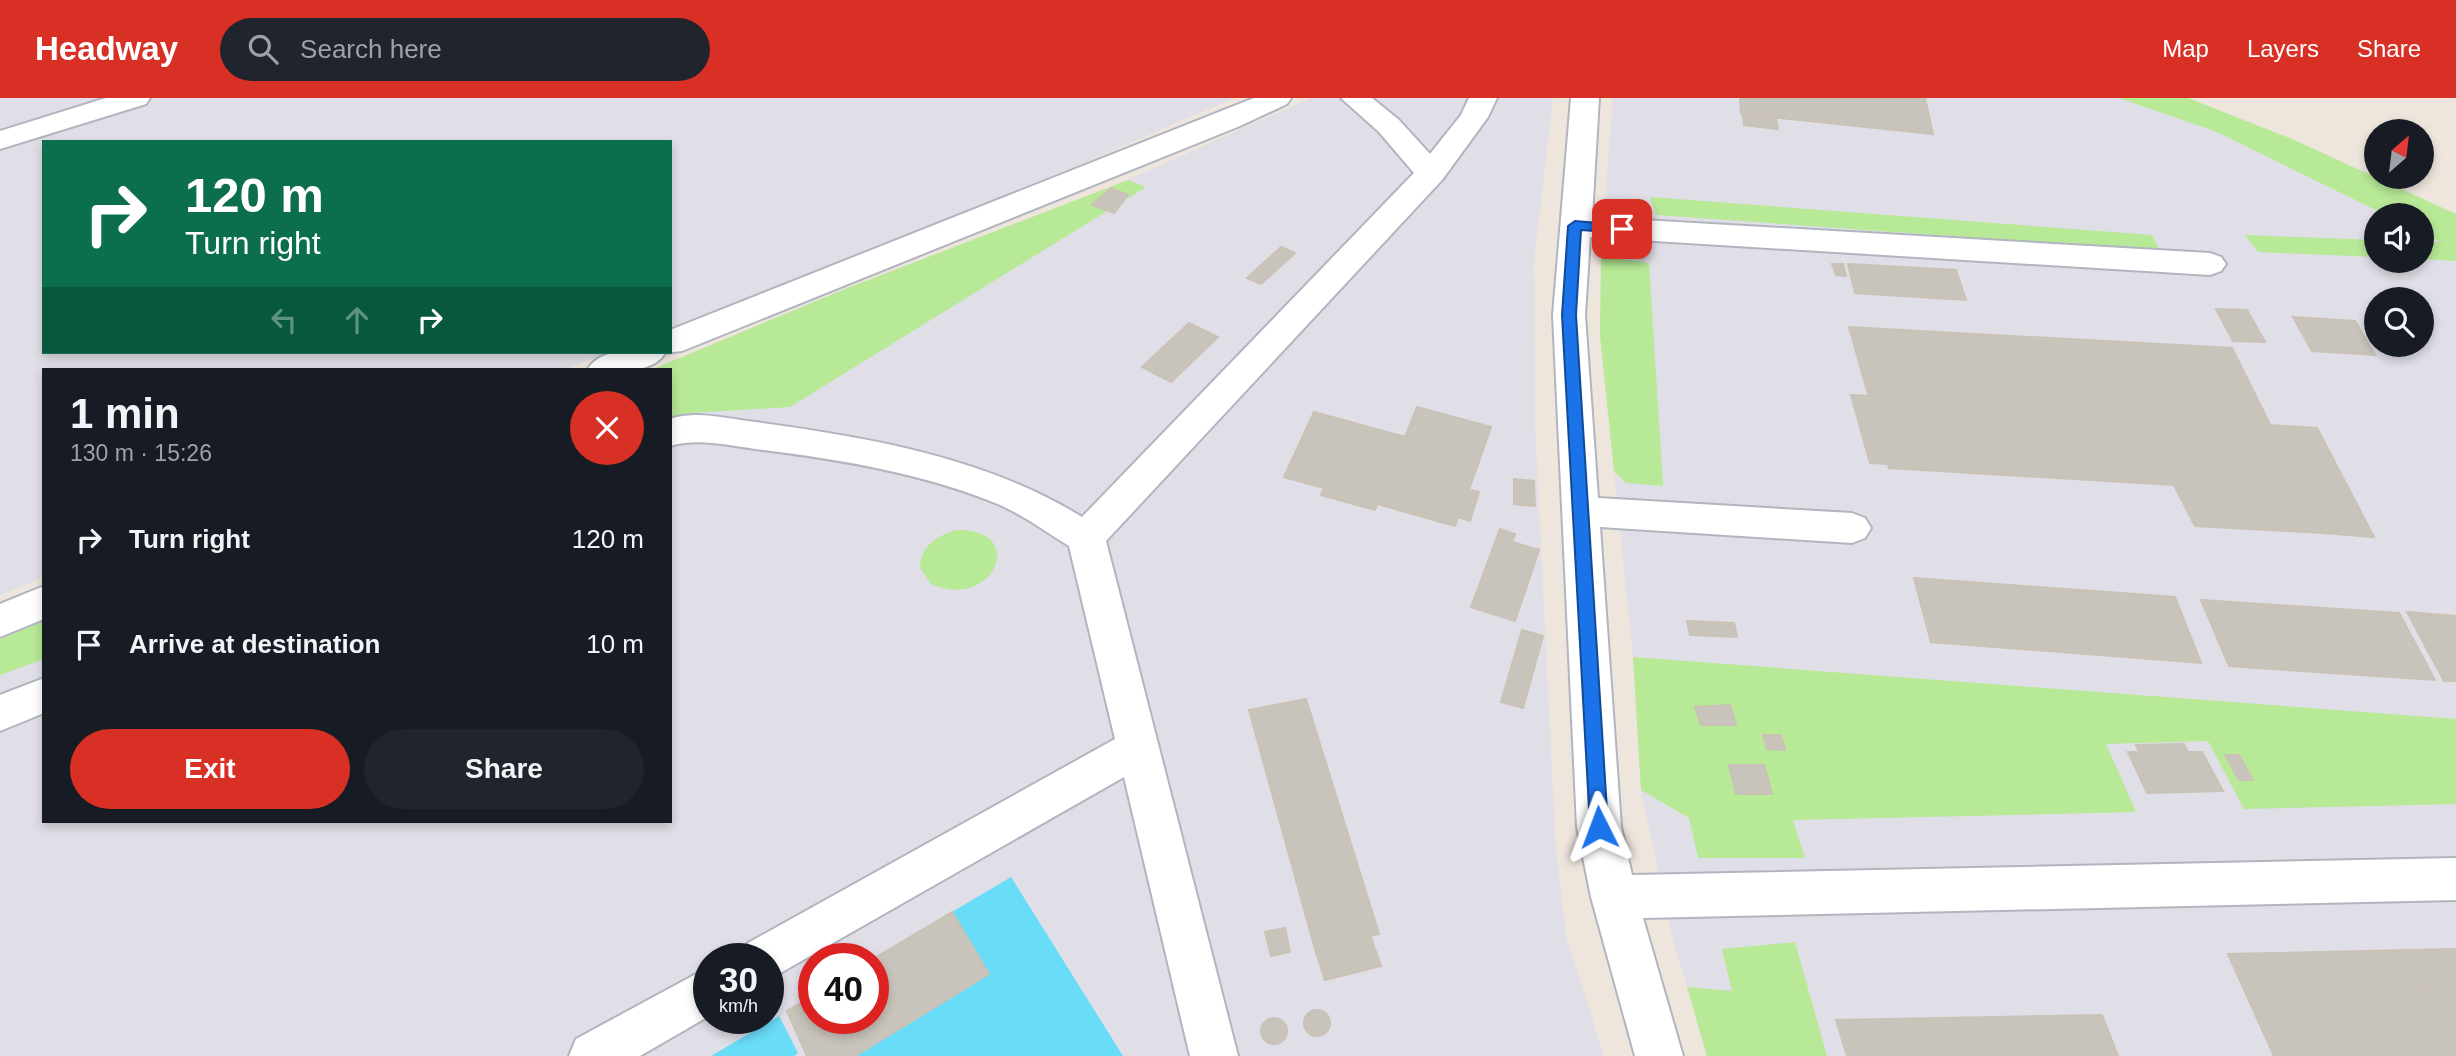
<!DOCTYPE html>
<html lang="en">
<head>
<meta charset="utf-8">
<style>
  :root { --surface:#171b24; --page:#20242c; --text:#f1f3f6; --muted:#9ea1a6; --accent:#d93025 }
  body { margin:0; font-family:Arial,sans-serif; background:var(--page); color:var(--text); height:100vh; display:flex; flex-direction:column; font-size:26px; white-space:nowrap }
  * { box-sizing:border-box; margin:0 }
  p { font-size:23px; color:var(--muted) }
  .icon { flex:none; width:38px; height:38px; fill:none; stroke:currentColor; stroke-width:2; stroke-linecap:round; stroke-linejoin:round }
  .map { position:relative; flex:1; overflow:hidden }
  .panel { position:absolute; left:42px; top:270px; width:630px; height:455px; display:flex; flex-direction:column; background:var(--surface); border-radius:0px; box-shadow:0 4px 10px #0003 }
  .panel>* { flex:none }
  .guide { position:absolute; left:42px; top:42px; width:630px; height:214px; border-radius:0px; box-shadow:0 4px 10px #0003; background:#0b6e4f; color:#fff; overflow:hidden }
  .needle { width:46px; rotate:28deg }
  .tools { position:absolute; left:2364px; top:21px; display:grid; gap:14px }
  .tools a { display:grid; place-items:center; width:70px; height:70px; border-radius:50%; background:var(--surface); box-shadow:0 4px 10px #0003; font-size:35px }
  .speed { position:absolute; left:693px; top:845px; display:flex; gap:14px; font-size:35px; font-weight:700; text-align:center }
  .speed>* { display:grid; place-content:center; width:91px; height:91px; border-radius:50%; background:var(--surface); box-shadow:0 4px 10px #0003; line-height:1 }
  .speed small { font-size:18px; font-weight:400 }
  .speed .limit { border:10px solid #d22; background:#fff; color:#111 }
  .pin { position:absolute; display:grid; place-items:center; width:60px; height:60px; color:#fff; margin:-30px; border-radius:14px; box-shadow:0 4px 10px #0006 }
  .me { position:absolute; width:77px; margin:-38px; rotate:357deg; stroke-linejoin:round; filter:drop-shadow(0 0 5px #0008) }
  .turn { display:flex; align-items:center; gap:24px; height:147px; padding:0 28px; font-size:32px }
  .turn .icon { width:91px; height:91px; stroke-width:2.5 }
  .turn b { display:block; font-size:49px; line-height:60px }
  .lanes { display:flex; align-items:center; height:66px; padding:0 28px; background:#0003; justify-content:center; gap:35px; direction:ltr }
  .lanes .off { opacity:.35 }
  .round { display:grid; place-items:center; flex:none; width:74px; height:74px; border-radius:37px; background:var(--page) }
  .head { display:flex; align-items:center; justify-content:space-between; height:119px; padding:0 28px }
  h1 { font-size:42px; font-weight:700; line-height:52px }
  .cta { display:flex; gap:14px; margin-top:auto; padding:14px 28px }
  .cta a { flex:1; height:80px; border-radius:42px; background:var(--accent); color:#fff; font-size:28px; font-weight:700; line-height:80px; text-align:center }
  .cta a+a { background:var(--page); color:var(--text) }
  ul { padding:0; list-style:none }
  li { display:flex; align-items:center; gap:21px; height:105px; padding:0 28px }
  li div { flex:1 }
  li b { display:block; font-size:26px }
  li em { font-style:normal }
  header { display:flex; align-items:center; gap:42px; box-sizing:border-box; height:98px; padding:0 35px; background:var(--accent); color:#fff }
  header strong { font-size:33px }
  nav { display:flex; gap:38px; margin-inline-start:auto; font-size:24px }
  .search { width:490px; height:63px; background:var(--page); display:flex; align-items:center; gap:18px; box-sizing:border-box; padding:0 24px; border-radius:38px; color:var(--muted); font-size:26px }
  .map>svg:first-child { display:block }
  .industrial { fill:#e0dee6; fill-rule:evenodd }
  .green { fill:#b8e996 }
  .water { fill:#69dcf8 }
  .building { fill:#c9c4bb; stroke:#cac2b6; stroke-width:2 }
  .lines { fill:none; stroke-linecap:round; stroke-linejoin:round }
  .minor-casing { stroke:#b1b5c0; stroke-width:4 }
  .minor { fill:#fff; fill-rule:evenodd }
  .route { fill:#1a73e8; stroke:#114b97; stroke-width:2 }
</style>
</head>
<body>
<header>
<strong>Headway</strong>
<div class="search"><svg class="icon" aria-label="search" viewBox="0 0 24 24"><circle cx="10" cy="10" r="6"/><path d="M15 15l6 6"/></svg>Search here</div>
<nav><a>Map</a><a>Layers</a><a>Share</a></nav>
</header>
<div class="map">
<svg width="2456" height="958" viewBox="0 0 2456 958">
  <rect width="100%" height="100%" fill="#eee6dd"/>
  <!-- industrial -->
  <g class="industrial">
    <polygon points="0,0 1234,0 1063,74 670,230 670,44 44,44 44,254 610,254 566,271 44,271 44,479 0,497"/>
    <path d="M1311 0H1553L1534 163 1535 329 1556 752 1566 838 1604 958H0V541L44 523V723H670V271H653L845 191 1098 95ZM709 861H768V920H709ZM814 861H873V920H814Z"/>
    <path d="M1613 0H2188L2294 42 2456 116V958H1707L1673 842 1641 692 1633 559 1600 238 1601 158ZM2376 117H2422V163H2376ZM2376 201H2422V247H2376Z"/>
  </g>
  <!-- green -->
  <g class="green">
    <polygon points="2119,0 2188,0 2294,42 2456,116 2456,163 2422,161 2422,144 2440,144 2422,135 2422,117 2386,117 2217,34"/>
    <polygon points="1128,82 1146,89 790,309 689,315 670,324 670,271 653,271 845,191"/>
    <polygon points="1650,99 2152,137 2160,153 1656,117"/>
    <polygon points="2245,137 2376,142 2376,159 2258,154"/>
    <polygon points="1601,158 1649,165 1663,388 1626,385 1614,373 1600,238"/>
    <path d="M956 432C1030 430 993 514 931 486L920 470C921 448 936 438 956 432Z"/>
    <polygon points="44,523 44,561 0,577 0,541"/>
    <polygon points="1633,559 2456,621 2456,706 2244,711 2208,643 2106,646 2136,714 1793,722 1805,760 1698,760 1689,720 1641,692"/>
    <polygon points="1795,844 1827,958 1707,958 1687,889 1732,893 1722,851"/>
  </g>
  <!-- water -->
  <g class="water">
    <polygon points="1011,779 1123,958 855,958 952,814"/>
    <polygon points="779,918 798,955 794,958 711,958"/>
  </g>
  <!-- building -->
  <g class="building">
    <polygon points="1740,0 1925,0 1933,36 1741,16"/>
    <polygon points="1743,16 1776,20 1778,31 1744,27"/>
    <polygon points="1111,90 1128,97 1114,115 1092,107"/>
    <polygon points="1281,149 1295,155 1261,186 1247,180"/>
    <polygon points="1832,166 1843,166 1846,178 1836,177"/>
    <polygon points="1848,166 1956,172 1966,202 1855,195"/>
    <polygon points="2216,211 2247,212 2265,244 2233,243"/>
    <polygon points="2293,219 2355,223 2375,257 2312,253"/>
    <polygon points="1189,225 1218,239 1171,284 1142,269"/>
    <polygon points="1849,229 2232,250 2324,435 2195,428 2174,387 1889,370"/>
    <polygon points="1851,297 1869,298 1889,366 1870,365"/>
    <polygon points="1417,309 1491,329 1469,392 1479,394 1470,423 1458,419 1455,428 1377,406 1375,412 1321,397 1324,390 1284,379 1314,314 1405,339"/>
    <polygon points="2270,327 2317,330 2374,439 2324,435"/>
    <polygon points="1514,381 1534,383 1535,408 1514,406"/>
    <polygon points="1500,431 1515,436 1512,444 1539,452 1515,523 1471,509"/>
    <polygon points="1914,480 2175,499 2201,565 1931,544"/>
    <polygon points="2201,502 2399,515 2435,582 2229,568"/>
    <polygon points="2407,514 2456,518 2456,583 2444,583"/>
    <polygon points="1687,523 1734,525 1737,539 1690,537"/>
    <polygon points="1522,532 1543,538 1523,610 1501,604"/>
    <polygon points="1306,601 1379,836 1315,851 1249,612"/>
    <polygon points="1730,607 1736,627 1701,627 1695,609"/>
    <polygon points="1763,637 1781,637 1785,652 1767,651"/>
    <polygon points="2184,646 2188,654 2202,654 2223,693 2147,695 2128,654 2139,654 2136,647"/>
    <polygon points="2225,657 2239,657 2253,682 2239,682"/>
    <polygon points="1729,667 1764,667 1772,696 1736,696"/>
    <polygon points="952,814 989,876 855,958 807,958 787,913 814,897 814,920 873,920 873,861"/>
    <polygon points="1285,830 1290,854 1271,858 1265,834"/>
    <polygon points="1370,837 1381,868 1325,882 1315,851"/>
    <polygon points="2456,851 2456,892 2325,894 2358,958 2274,958 2228,856"/>
    <polygon points="2456,892 2456,958 2358,958 2325,894"/>
    <circle cx="1317" cy="925" r="13"/>
    <polygon points="2102,917 2118,958 1847,958 1836,922"/>
    <circle cx="1274" cy="933" r="13"/>
  </g>
  <g class="lines">
    <defs>
      <g id="minor">
        <polygon points="106,0 150,0 146,6 0,51 0,33"/>
        <path d="M1254 0H1291L1287 6 1240 28 682 253 665 255C652 278 610 272 588 271 603 246 645 254 670 254V232Z"/>
        <path d="M1341 0H1372L1399 22 1430 56 1461 17 1469 0H1497L1488 19 1442 82 1106 443 1238 958H1190L1124 679 768 882V861H741L748 845 1115 641 1069 448C1046 434 1025 418 1000 407 923 375 837 361 755 351 726 347 698 340 670 348V321C696 312 728 321 755 324 867 339 985 359 1082 419L1414 75 1379 34Z"/>
        <polygon points="1571,0 1599,0 1592,119 2210,155 2221,159 2226,166 2221,173 2210,177 1590,139 1585,217 1598,400 1852,415 1865,420 1871,430 1865,440 1852,445 1600,429 1621,729 1632,777 2456,760 2456,802 1643,820 1683,958 1635,958 1591,799 1577,729 1553,217"/>
        <polygon points="44,488 44,521 0,539 0,506"/>
        <polygon points="44,580 44,615 0,633 0,597"/>
        <polygon points="709,869 709,918 640,958 569,958 576,941"/>
      </g>
    </defs>
    <!-- minor casing -->
    <use href="#minor" class="minor-casing"/>
    <!-- minor -->
    <use href="#minor" class="minor"/>
  </g>
  <!-- route -->
  <polygon class="route" points="1575,123 1622,127 1628,131 1622,135 1581,132 1576,217 1608,729 1605,735 1599,737 1592,735 1590,729 1562,217 1568,128"/>
</svg>
<div class="tools">
<a><svg class="needle" viewBox="-14 -14 28 28"><path d="M0-13l5 13h-10z" fill="#e53935"/><path d="M0 13l5-13h-10z" fill="#9ea1a6"/></svg></a>
<a><svg class="icon" aria-label="sound" viewBox="0 0 24 24"><path d="M4 9h4l5-4v14l-5-4H4zM17 9q2 3 0 6"/></svg></a>
<a><svg class="icon" aria-label="search" viewBox="0 0 24 24"><circle cx="10" cy="10" r="6"/><path d="M15 15l6 6"/></svg></a>
</div>
<div class="speed"><div>30<small>km/h</small></div><div class="limit">40</div></div>
<div class="pin" style="left:1622px;top:131px;background:#d93025"><svg class="icon" aria-label="arrive" viewBox="0 0 24 24"><path d="M6 21V4h12l-3 4 3 4H6"/></svg></div>
<svg class="me" style="left:1599px;top:729px" viewBox="-20 -20 40 40"><path d="M0-17L14 15 0 8-14 15z" fill="#1a73e8" stroke="#fff" stroke-width="4"/></svg>
<div class="guide">
<div class="turn"><svg class="icon" aria-label="right" viewBox="0 0 24 24"><path d="M7 20v-9h11M14 6l5 5-5 5"/></svg><div><b>120 m</b>Turn right</div></div>
<div class="lanes"><svg class="icon off" aria-label="left" viewBox="0 0 24 24"><path d="M17 20v-9H6M10 6l-5 5 5 5"/></svg><svg class="icon off" aria-label="ahead" viewBox="0 0 24 24"><path d="M12 20V5M6 11l6-6 6 6"/></svg><svg class="icon" aria-label="right" viewBox="0 0 24 24"><path d="M7 20v-9h11M14 6l5 5-5 5"/></svg></div>
</div>
<section class="panel">
<div class="head"><div><h1>1 min</h1><p>130 m · 15:26</p></div><a class="round" style="background:#d93025;color:#fff"><svg class="icon" aria-label="close" viewBox="0 0 24 24"><path d="M6 6l12 12M18 6L6 18"/></svg></a></div>
<ul>
<li><svg class="icon" aria-label="right" viewBox="0 0 24 24"><path d="M7 20v-9h11M14 6l5 5-5 5"/></svg><div><b>Turn right</b></div><em>120 m</em></li>
<li><svg class="icon" aria-label="arrive" viewBox="0 0 24 24"><path d="M6 21V4h12l-3 4 3 4H6"/></svg><div><b>Arrive at destination</b></div><em>10 m</em></li>
</ul>
<div class="cta"><a>Exit</a><a>Share</a></div>
</section>
</div>
</body>
</html>
